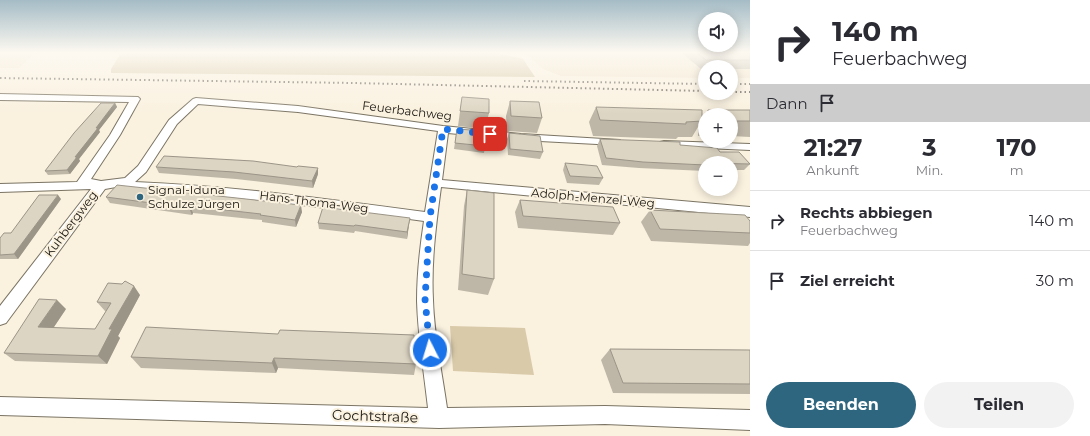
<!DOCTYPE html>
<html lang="de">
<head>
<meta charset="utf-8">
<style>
  :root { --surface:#fff; --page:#f2f2f3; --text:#2b2b33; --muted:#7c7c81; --line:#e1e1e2; --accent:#2e6680 }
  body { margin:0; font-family:Montserrat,sans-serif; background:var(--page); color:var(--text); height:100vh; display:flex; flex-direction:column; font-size:15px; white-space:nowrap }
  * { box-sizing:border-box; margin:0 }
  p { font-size:13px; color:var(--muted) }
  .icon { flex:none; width:22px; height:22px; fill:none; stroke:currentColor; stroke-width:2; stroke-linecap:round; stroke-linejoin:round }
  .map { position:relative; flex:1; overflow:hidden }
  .side { display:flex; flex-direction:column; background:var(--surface); width:340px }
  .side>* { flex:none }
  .banner { background:#fff; color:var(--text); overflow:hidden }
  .tools { position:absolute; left:698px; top:12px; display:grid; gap:8px }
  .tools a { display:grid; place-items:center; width:40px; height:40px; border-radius:50%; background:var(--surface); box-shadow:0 2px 10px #0003; font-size:20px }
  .pin { position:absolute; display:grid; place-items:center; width:34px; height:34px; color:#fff; margin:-17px; border-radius:8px; box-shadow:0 2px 6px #0006 }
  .me { position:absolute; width:44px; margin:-22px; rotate:355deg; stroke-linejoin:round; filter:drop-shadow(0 0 3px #0008) }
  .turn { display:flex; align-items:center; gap:14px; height:84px; padding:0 16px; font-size:18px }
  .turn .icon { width:52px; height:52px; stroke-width:2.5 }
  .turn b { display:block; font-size:28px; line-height:34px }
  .then { display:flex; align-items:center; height:38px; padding:0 16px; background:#0003; gap:8px; font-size:15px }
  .eta { display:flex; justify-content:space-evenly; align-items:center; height:68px; text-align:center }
  .eta b { font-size:24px; font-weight:700; line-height:28px }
  .cta { display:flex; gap:8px; margin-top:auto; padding:8px 16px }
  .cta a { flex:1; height:46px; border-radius:24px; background:var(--accent); color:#fff; font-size:16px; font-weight:700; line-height:46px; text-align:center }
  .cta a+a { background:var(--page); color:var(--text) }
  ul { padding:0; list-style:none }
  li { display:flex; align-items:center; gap:12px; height:60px; padding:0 16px; border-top:1px solid var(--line) }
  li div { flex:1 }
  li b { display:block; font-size:15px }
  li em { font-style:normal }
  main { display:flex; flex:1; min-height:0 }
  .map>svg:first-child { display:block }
  .built { fill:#f2e6ce }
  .green { fill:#d9caa9 }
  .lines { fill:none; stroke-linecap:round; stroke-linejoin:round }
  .minor-casing { stroke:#7b7464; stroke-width:2 }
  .minor { fill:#fff; fill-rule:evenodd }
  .rail { stroke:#615c52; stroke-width:2; stroke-dasharray:1.5 3; stroke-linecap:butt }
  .wall { fill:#beb7a8 }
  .shaded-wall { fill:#9b9588 }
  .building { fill:#ddd5c3; stroke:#9b9588 }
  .route { stroke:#1a73e8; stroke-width:7; stroke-dasharray:0 12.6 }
  .poi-dot { fill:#2e6680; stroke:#faf1df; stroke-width:1.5 }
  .labels { text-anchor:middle; stroke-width:4; stroke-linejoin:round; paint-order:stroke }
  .street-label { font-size:12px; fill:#191610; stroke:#faf1df }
  .poi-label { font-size:12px; fill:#191610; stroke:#faf1df; text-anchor:start }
  .near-street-label { font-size:14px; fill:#191610; stroke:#faf1df }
</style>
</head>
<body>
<main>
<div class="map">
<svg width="750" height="436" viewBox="0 0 750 436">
  <rect width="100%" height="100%" fill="#faf1df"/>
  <!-- built -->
  <g class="built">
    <polygon points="0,53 35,53 19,68 0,68"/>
    <polygon points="522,53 750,53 750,78 731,78 731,67 705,67 705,78 561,76 543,69 530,57"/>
  </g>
  <!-- green -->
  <g class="green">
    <polygon points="121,53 498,53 523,59 535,77 111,73 111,69"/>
    <polygon points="450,326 525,328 534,375 453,371"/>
  </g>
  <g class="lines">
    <defs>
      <g id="minor">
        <path d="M0 94 138 97 140 99 120 135 91 179 101 181 125 178 138 166 169 120 193 99 196 98 298 106 443 126 521 134 620 140 621 142 620 144 616 145 521 140 448 133 442 180 750 207V217L441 187C436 225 431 262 433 300 434 336 442 372 447 408L605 406 750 410V430L605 424 439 428 0 415V397L428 408C424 372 418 337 417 301 417 274 420 247 424 221 323 207 223 194 121 190L116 187 105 189 6 323 0 325V306L91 189 0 192V184L77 182 110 135 129 102 0 100ZM198 104 298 112 438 131 425 212C328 199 232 186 135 182L146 172 177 124Z"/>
        <polygon points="664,141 750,144 750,150 660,146 659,144 660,142"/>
      </g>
    </defs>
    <!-- minor casing -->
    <use href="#minor" class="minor-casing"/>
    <!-- minor -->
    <use href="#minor" class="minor"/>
    <!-- rail -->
    <g class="rail">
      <polyline points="0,78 353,83 705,91"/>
      <polyline points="524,81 705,84"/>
      <polyline points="731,84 750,84"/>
      <polyline points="731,92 750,92"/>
    </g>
  </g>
  <!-- wall -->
  <g class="wall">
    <polygon points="682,53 750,53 750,69 731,69 731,67 705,67 705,69 701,69"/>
    <polygon points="462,97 489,113 485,129 458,126"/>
    <polygon points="510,101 542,118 537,133 507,131 506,116"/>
    <polygon points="115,103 117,107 99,130 100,132 79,159 80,161 70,174 48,175 45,171"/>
    <polygon points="596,107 702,120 705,115 705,136 698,136 698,127 692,137 678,137 676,139 593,136 589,122"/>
    <polygon points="708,110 750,110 750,137 731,136 731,115 705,115"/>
    <polygon points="457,129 485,146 484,153 454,149"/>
    <polygon points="509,133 543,152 540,159 508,155 507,139"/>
    <polygon points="600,139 680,145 720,152 750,164 744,170 731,170 731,163 705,163 705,171 639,168 602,165 597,146"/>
    <polygon points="565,163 603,178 599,185 567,183 563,170"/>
    <polygon points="156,167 318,174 313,188 236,179 159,173"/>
    <polygon points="467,190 494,279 488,295 458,290 464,206"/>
    <polygon points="106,197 302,212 296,227 262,222 262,220 193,213 192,215 110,203"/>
    <polygon points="61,199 18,259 0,259 0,238 11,233"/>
    <polygon points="520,200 620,223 613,235 518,228 515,212"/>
    <polygon points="650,210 750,221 750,243 748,246 651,241 641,222"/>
    <polygon points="410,218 407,239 355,231 354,233 319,229 318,223"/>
    <polygon points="140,295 118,336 120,338 107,364 15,361 4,353 66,309 53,328 95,329 106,311 105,311 97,302"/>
    <polygon points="146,327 416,364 414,375 278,368 276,373 141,368 131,357"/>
    <polygon points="610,349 750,350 750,394 613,393 601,360"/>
  </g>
  <!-- shaded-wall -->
  <g class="shaded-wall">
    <polygon points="115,103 117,107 99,130 100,132 79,159 80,161 70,174 67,170 75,157 96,128"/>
    <polygon points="318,168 318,174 313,188 312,181"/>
    <polygon points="58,195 61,199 18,259 14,254"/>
    <polygon points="301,205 302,212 296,227 295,220"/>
    <polygon points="190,206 193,213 192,215 189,208"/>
    <polygon points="410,218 409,224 407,239 407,232"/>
    <polygon points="134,286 140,295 118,336 120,338 107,364 98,356 109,329"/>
    <polygon points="57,300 66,309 48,336 38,327"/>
    <polygon points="274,358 278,368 276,373 272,363"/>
  </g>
  <!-- building -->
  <g class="building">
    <polygon points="698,53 750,53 750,60 706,60"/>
    <polygon points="462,97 489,99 489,113 460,111"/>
    <polygon points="510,101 539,102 542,118 511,116"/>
    <polygon points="101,103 115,103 96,128 98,128 75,157 77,157 67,170 45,171 74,133"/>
    <polygon points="596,107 702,110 702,121 686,122 686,124 600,120"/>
    <polygon points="708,110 750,110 750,121 731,121 731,115 708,115"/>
    <polygon points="457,129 486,131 485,146 455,143"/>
    <polygon points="509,133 540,136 543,152 510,149"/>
    <polygon points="600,139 680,142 680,145 717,148 720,152 739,152 750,164 705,163 705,165 643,162 606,158"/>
    <polygon points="164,156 253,161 297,167 298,166 318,168 312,181 234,172 156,167"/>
    <polygon points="565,163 597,166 603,178 570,176"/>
    <polygon points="117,185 301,205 295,220 260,215 261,214 190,206 189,208 106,197"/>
    <polygon points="467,190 494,193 494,279 462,274"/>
    <polygon points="39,195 58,195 14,254 0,255 0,238 4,233 11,233"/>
    <polygon points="520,200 613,207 620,223 523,216"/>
    <polygon points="323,207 410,218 407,232 355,225 354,226 318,223"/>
    <polygon points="650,210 745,215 750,221 750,233 660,229"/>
    <polygon points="125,281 134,286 109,329 112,329 98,356 4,353 39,299 57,300 38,327 95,329 111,303 97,302 108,283 122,284"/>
    <polygon points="146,327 278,334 280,330 414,335 416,364 274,358 272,363 131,357"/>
    <polygon points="610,349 750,350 750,384 623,383"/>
  </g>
  <!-- sky -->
  <linearGradient id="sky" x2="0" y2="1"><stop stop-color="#a5bcc6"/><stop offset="0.46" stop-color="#fdf9f1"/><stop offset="1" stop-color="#fdf9f1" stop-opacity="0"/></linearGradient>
  <rect width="750" height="114" fill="url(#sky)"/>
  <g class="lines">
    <!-- route -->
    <polyline class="route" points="430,350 425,299 430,217 443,129 490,134"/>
  </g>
  <!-- markers -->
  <circle class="poi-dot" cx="140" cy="197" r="4"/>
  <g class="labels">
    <!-- street labels -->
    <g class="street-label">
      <text transform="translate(407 111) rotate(7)" y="4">Feuerbachweg</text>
      <text transform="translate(593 198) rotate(5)" y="4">Adolph-Menzel-Weg</text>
      <text transform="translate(314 202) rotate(7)" y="4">Hans-Thoma-Weg</text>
      <text transform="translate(71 224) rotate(-53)" y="4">Kuhbergweg</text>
    </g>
    <!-- poi labels -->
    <g class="poi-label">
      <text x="148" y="194">Signal-Iduna<tspan x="148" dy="14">Schulze Jürgen</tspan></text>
    </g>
    <!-- near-street labels -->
    <g class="near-street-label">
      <text transform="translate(375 416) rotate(2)" y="5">Gochtstraße</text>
    </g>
  </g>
</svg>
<div class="tools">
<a><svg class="icon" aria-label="sound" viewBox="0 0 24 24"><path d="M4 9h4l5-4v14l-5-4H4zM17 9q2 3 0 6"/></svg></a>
<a><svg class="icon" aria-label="search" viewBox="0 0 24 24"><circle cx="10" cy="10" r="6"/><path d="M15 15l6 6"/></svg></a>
<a>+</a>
<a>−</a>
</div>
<div class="pin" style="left:490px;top:134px;background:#d93025"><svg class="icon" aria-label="arrive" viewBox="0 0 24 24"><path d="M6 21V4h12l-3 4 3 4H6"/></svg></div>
<svg class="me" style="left:430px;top:350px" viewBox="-20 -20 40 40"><circle r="17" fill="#1a73e8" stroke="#fff" stroke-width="3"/><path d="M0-11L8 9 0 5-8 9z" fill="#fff"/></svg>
</div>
<section class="side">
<div class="banner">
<div class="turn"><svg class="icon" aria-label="right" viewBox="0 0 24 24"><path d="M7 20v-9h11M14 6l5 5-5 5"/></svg><div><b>140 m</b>Feuerbachweg</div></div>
<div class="then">Dann<svg class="icon" aria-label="arrive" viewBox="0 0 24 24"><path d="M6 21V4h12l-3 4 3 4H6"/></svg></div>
</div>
<div class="eta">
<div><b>21:27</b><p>Ankunft</p></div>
<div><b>3</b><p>Min.</p></div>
<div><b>170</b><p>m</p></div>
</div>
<ul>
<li><svg class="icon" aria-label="right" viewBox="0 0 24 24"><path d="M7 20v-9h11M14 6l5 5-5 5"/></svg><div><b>Rechts abbiegen</b><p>Feuerbachweg</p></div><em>140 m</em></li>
<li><svg class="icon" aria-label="arrive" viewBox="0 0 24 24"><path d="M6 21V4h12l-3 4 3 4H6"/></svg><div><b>Ziel erreicht</b></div><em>30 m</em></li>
</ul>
<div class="cta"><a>Beenden</a><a>Teilen</a></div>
</section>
</main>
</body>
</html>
